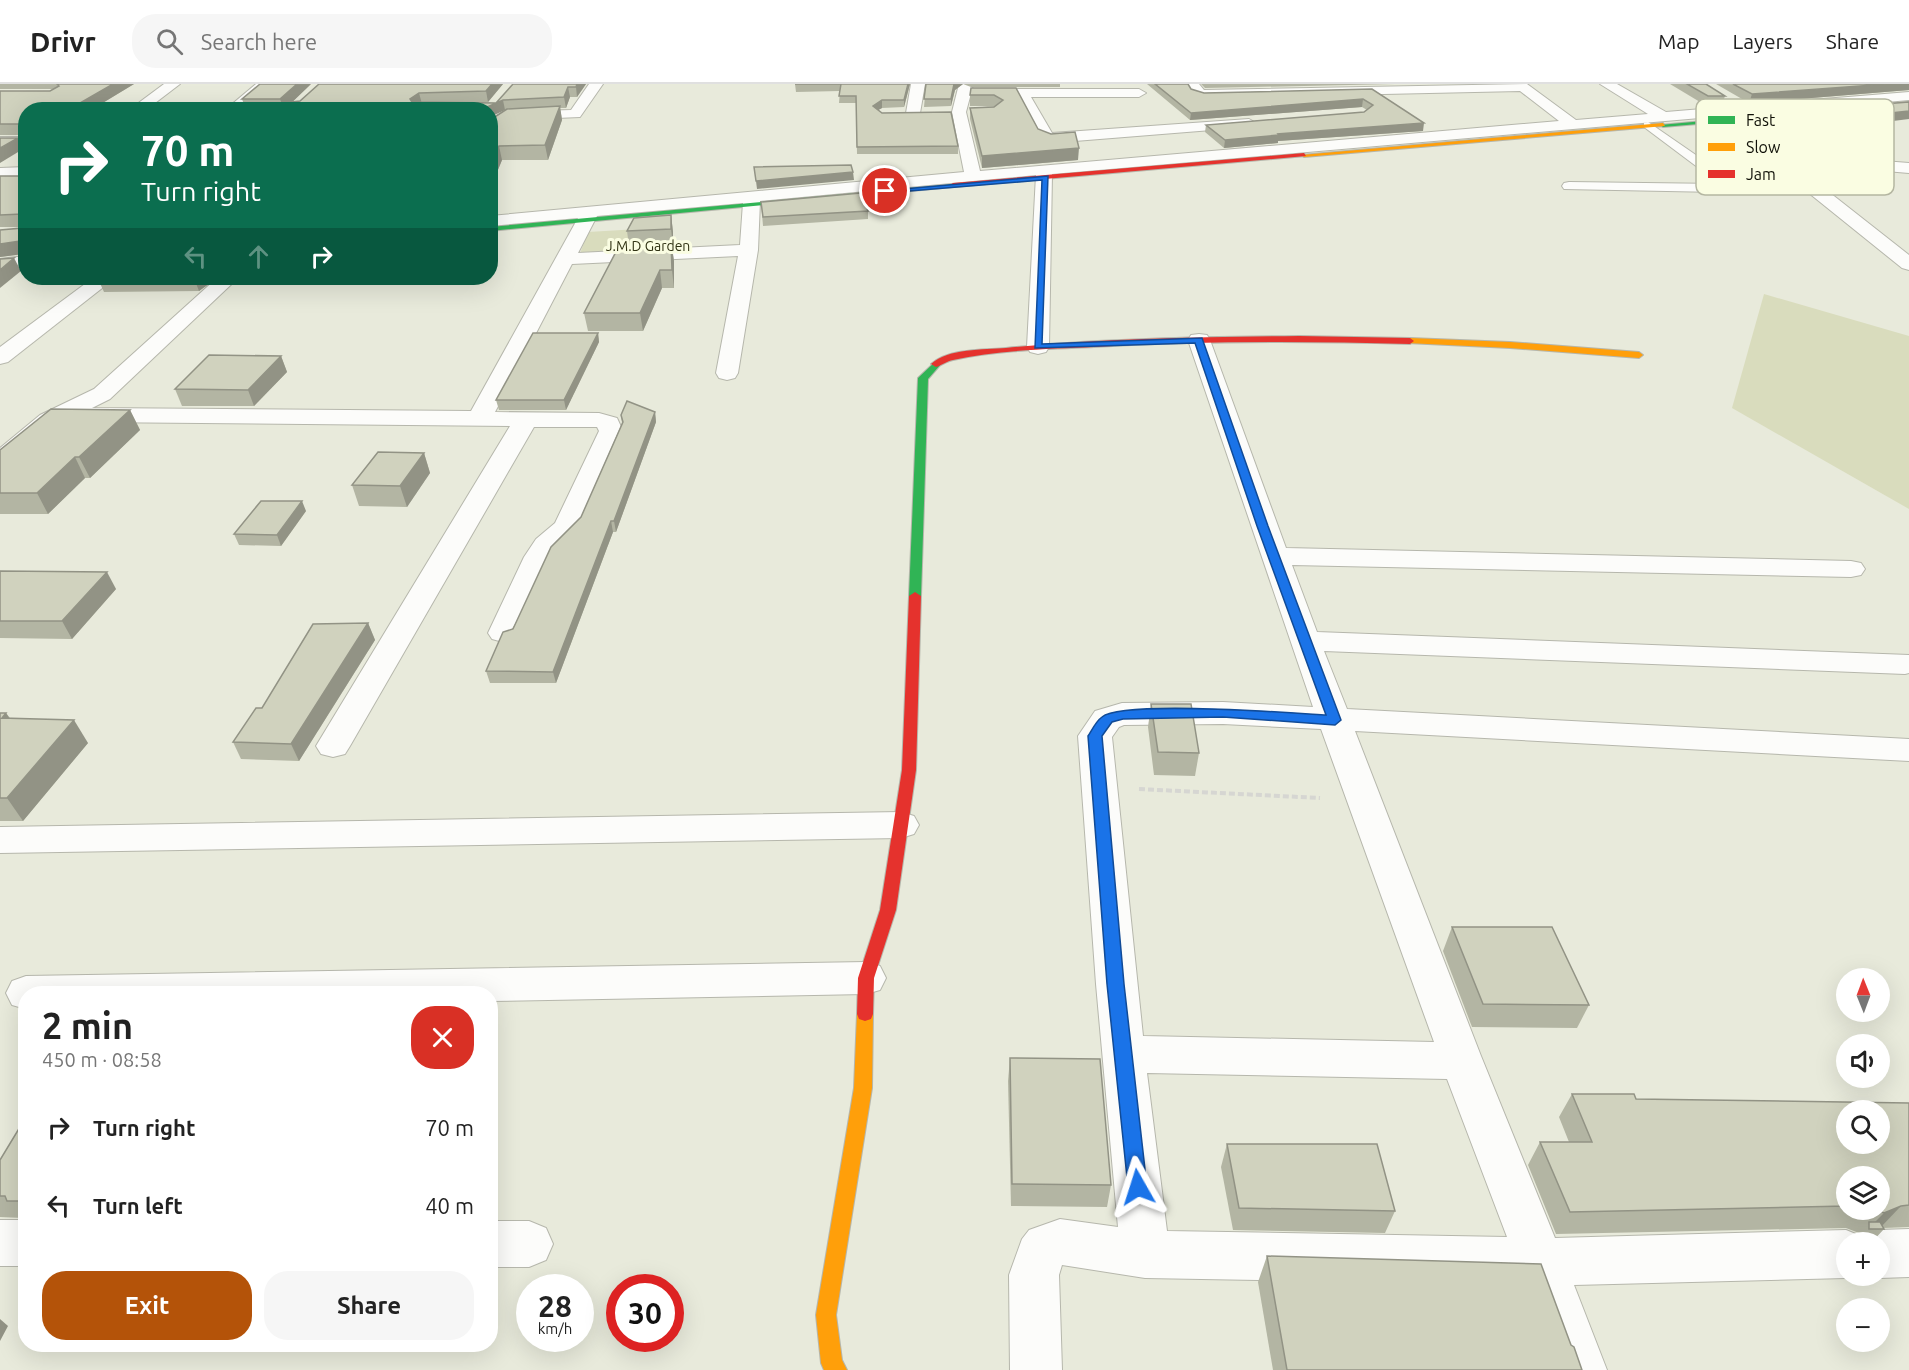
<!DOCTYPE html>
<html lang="en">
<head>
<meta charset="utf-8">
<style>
  :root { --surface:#fff; --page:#f6f6f6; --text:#222; --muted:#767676; --line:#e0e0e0; --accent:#b45309 }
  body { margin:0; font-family:Ubuntu,sans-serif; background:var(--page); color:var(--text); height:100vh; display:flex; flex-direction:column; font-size:22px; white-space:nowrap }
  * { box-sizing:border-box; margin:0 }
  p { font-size:20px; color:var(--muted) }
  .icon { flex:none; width:33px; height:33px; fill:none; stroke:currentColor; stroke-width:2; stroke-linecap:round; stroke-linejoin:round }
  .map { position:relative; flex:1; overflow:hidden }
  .sheet { position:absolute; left:18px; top:902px; width:480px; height:366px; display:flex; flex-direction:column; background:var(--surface); border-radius:24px; box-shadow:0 6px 24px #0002 }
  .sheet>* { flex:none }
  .banner { position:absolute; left:18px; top:18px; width:480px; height:183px; border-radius:24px; box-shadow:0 6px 24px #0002; background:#0b6e4f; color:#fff; overflow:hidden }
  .needle { width:39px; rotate:359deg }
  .controls { position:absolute; left:1836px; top:884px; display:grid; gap:12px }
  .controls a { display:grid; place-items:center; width:54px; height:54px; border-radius:50%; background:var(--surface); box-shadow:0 6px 24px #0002; font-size:30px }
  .speed { position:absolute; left:516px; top:1190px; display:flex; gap:12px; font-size:30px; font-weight:700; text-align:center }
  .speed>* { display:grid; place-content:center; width:78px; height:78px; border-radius:50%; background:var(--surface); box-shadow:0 6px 24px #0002; line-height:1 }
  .speed small { font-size:15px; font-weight:400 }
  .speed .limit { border:9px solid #d22; background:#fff; color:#111 }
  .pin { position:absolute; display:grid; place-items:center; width:51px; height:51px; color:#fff; margin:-26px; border:3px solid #fff; border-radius:50%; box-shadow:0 2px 6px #0007 }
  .me { position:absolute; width:66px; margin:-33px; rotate:354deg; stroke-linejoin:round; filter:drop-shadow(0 0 4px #0008) }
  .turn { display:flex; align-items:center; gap:21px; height:126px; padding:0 24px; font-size:27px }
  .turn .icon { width:78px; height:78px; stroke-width:2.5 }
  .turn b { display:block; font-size:42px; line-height:51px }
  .lanes { display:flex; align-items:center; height:57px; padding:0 24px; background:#0003; justify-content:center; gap:30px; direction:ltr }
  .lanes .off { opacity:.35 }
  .round { display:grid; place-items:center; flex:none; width:63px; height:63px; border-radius:24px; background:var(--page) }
  .summary { display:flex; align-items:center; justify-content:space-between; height:102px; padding:0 24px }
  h1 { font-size:36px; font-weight:700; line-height:45px }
  .cta { display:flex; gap:12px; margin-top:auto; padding:12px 24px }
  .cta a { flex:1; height:69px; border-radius:24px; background:var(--accent); color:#fff; font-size:24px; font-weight:700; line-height:69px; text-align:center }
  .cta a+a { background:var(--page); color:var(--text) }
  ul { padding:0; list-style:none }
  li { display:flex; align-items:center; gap:18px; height:78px; padding:0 24px }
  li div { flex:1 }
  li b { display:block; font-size:22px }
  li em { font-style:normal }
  header { display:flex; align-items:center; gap:36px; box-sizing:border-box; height:84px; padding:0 30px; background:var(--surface); border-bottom:2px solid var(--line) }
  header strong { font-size:28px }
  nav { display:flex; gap:33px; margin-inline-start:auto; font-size:21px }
  .search { width:420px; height:54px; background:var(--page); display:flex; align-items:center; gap:15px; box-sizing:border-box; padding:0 21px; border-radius:24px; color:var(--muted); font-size:22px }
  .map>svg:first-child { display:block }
  .green { fill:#d9dcbd }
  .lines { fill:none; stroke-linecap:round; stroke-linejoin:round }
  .lane-casing { stroke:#b6b7ac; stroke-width:2 }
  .street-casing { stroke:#b6b7ac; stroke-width:2 }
  .fast-casing { stroke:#b6b7ac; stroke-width:2 }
  .slow-casing { stroke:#b6b7ac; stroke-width:2 }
  .jam-casing { stroke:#b6b7ac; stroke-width:2 }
  .path { stroke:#d6d6d2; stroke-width:4; stroke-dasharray:6 3; stroke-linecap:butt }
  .lane { fill:#fcfcfa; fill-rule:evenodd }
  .street { fill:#fcfcfa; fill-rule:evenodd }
  .fast { fill:#30b455; fill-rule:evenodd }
  .slow { fill:#ff9f0a; fill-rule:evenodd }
  .jam { fill:#e5322d; fill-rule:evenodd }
  .wall { fill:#b3b5a3; fill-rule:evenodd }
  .shaded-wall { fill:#929385 }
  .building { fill:#d0d2be; stroke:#929385; stroke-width:1.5; fill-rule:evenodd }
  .route { fill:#1a73e8; stroke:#114b97; stroke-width:1.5 }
  .labels { text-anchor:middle; stroke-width:6; stroke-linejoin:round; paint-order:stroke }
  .far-park-label { font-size:14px; fill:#2f3112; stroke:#fafde2 }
  .key { fill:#fafde2; stroke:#b4b6a1; stroke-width:1.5 }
  .key-label { font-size:16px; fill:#101108 }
</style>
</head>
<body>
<header>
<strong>Drivr</strong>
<div class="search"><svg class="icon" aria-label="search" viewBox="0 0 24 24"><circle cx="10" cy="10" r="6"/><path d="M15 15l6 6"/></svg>Search here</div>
<nav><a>Map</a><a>Layers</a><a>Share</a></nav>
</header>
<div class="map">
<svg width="1909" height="1286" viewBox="0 0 1909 1286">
  <rect width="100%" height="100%" fill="#e8eadb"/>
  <!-- green -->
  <g class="green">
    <polygon points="672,143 661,179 578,175 588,148"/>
    <polygon points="1764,210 1909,252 1909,425 1732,324"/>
  </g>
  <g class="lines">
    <defs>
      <polygon id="lane" points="1648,38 1735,98 1737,101 1735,104 1718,108 1564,105 1562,102 1564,99 1569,98 1720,100 1644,43 1644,39"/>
      <g id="street">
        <polygon points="164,0 180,0 146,26 129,26"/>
        <polygon points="256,0 272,0 242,26 225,26"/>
        <polygon points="589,0 603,0 580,33 509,36 495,48 490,49 490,36 506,28 571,26"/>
        <polygon points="911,0 925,0 920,29 913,33 906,29"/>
        <path d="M959 0H973L972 5H1139L1146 9 1139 13H1031L1052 49 1249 35 1256 39 1249 43 1050 59 1040 55 1017 13H970L966 28 980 87 1559 37 1520 7 1203 14 1192 11 1185 0H1199L1204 6 1527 0 1576 36 1648 30 1600 0H1617L1666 28 1909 8V16L1741 31 1781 69 1909 79V89L1792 79 1909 171V186L1902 184 1784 89 1723 32 1052 90 1049 263 1046 268 1038 270 1030 268 1027 263 1036 91 760 117 758 166 738 289 735 294 727 296 719 294 716 289 738 172 572 180 495 328 599 329 617 334 623 347 581 443 552 473 514 555 503 558 492 555 488 549 524 473 536 455 555 439 599 347 597 343H534L350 662 345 670 333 673 321 670 316 662 510 342 89 338 81 336 77 331 56 341 9 382 0 385V364L40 331 94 305 217 194H238L110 315 92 324 471 327 578 134 490 142V132L964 88 952 28ZM743 119 740 161 578 169 597 132Z"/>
        <rect x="0" y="53" width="26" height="10"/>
        <polygon points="26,83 26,93 0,94 0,84"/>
        <polygon points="26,172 26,184 0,187 0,175"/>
        <polygon points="93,194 115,194 8,278 0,280 0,263"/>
        <path d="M1199 250 1207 251 1210 256 1286 464 1851 477 1861 479 1865 485 1861 491 1851 493 1292 481 1317 548 1909 571V589L1905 590 1324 567 1347 625 1909 655V677L1355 647 1481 972 1555 1154 1846 1146 1863 1153 1880 1146 1909 1145V1193L1880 1194 1874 1191H1880V1158H1846V1191H1852L1846 1194 1574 1201 1607 1286H1555L1525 1201 1145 1194 1062 1181 1059 1191 1062 1286H1010L1009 1191 1022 1155 1029 1146 1060 1135 1118 1143 1096 900 1078 652 1095 627 1122 619 1223 618 1313 623 1188 256 1191 251ZM1223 640 1321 645 1434 958 1143 952 1112 653 1119 643 1124 641ZM1147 989 1447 995 1507 1153 1167 1147Z"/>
        <polygon points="901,728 914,732 919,741 914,750 901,754 0,769 0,743"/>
        <polygon points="866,878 880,882 886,894 880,906 866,910 490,917 490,909 26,909 26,925 12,921 6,909 12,897 26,892"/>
        <rect x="0" y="1136" width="26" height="46"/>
        <polygon points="490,1137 529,1137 546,1144 553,1160 546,1176 529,1183 490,1183"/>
      </g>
      <g id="fast">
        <polygon points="1909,18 1909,22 1663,43 1660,41"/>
        <polygon points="955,100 953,103 490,147 490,143"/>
        <polygon points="936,277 941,280 928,295 921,512 915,516 909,512 918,294"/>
      </g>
      <g id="slow">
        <polygon points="1663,39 1665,42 1304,73 1301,71"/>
        <polygon points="1410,254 1510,258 1639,268 1643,271 1639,274 1510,264 1407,259 1407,255"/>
        <polygon points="865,923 871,925 873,930 872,1004 836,1231 842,1276 847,1286 824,1286 821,1279 816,1231 854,1004 857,930 859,925"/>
      </g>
      <g id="jam">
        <polygon points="1304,69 1306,72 953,103 950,101 953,99"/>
        <path d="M1299 252 1410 254 1414 257 1410 260C1305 257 1199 257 1094 263 1050 265 996 266 953 276 947 277 942 281 936 283L931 280C949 264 983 266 1006 264 1103 254 1201 253 1299 252Z"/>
        <polygon points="915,508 921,512 916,686 896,826 874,894 873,930 871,935 865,937 859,935 857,930 858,894 880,826 902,686 909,512"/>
      </g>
    </defs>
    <!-- lane casing -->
    <use href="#lane" class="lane-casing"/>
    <!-- street casing -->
    <use href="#street" class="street-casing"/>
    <!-- fast casing -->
    <use href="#fast" class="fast-casing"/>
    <!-- slow casing -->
    <use href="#slow" class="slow-casing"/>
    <!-- jam casing -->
    <use href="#jam" class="jam-casing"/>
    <!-- path -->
    <polyline class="path" points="1139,705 1320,714"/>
    <!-- lane -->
    <use href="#lane" class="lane"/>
    <!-- street -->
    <use href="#street" class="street"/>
    <!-- fast -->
    <use href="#fast" class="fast"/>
    <!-- slow -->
    <use href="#slow" class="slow"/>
    <!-- jam -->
    <use href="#jam" class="jam"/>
  </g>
  <!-- wall -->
  <g class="wall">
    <polygon points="0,0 134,0 91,26 26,26 26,56 23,51 0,51 0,7 50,7 53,5 0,5"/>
    <polygon points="311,0 292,18 300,17 319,0 503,0 488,18 467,18 496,19 513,0 586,0 577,13 570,13 566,24 560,24 562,36 548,76 502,76 490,105 490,36 504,26 246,26 242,15"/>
    <polygon points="795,0 910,0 904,23 882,24 878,26 882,29 958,62 958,70 857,70 856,19 839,19 840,7 796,8"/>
    <polygon points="926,0 1060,0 1060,3 971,3 963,0 955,6 951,22 924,23"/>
    <polygon points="1147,0 1188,0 1191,5 1204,9 1372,5 1423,47 1278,57 1278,59 1224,64 1205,48 1206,41 1364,28 1367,26 1362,23 1190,36"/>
    <polygon points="1201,0 1395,0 1205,4"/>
    <polygon points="1670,0 1706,0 1725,12 1722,21 1705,21"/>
    <polygon points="1716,0 1909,0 1909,6 1749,19"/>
    <polygon points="1016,4 1038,45 1078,76 982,84 970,35 970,24 995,22 970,22 970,11"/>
    <polygon points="1909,18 1877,39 1854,31 1858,22"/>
    <polygon points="0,92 26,92 23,170 0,173 0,146 22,144 22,143 0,143"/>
    <polygon points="761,118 868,127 868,135 763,142"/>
    <polygon points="671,131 673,148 673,162 672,162 674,177 674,204 662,204 643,247 588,247 584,229 629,162 627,147"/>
    <polygon points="99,194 217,194 199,207 104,208 98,195"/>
    <polygon points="598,249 599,258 566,326 499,326 496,316"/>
    <polygon points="281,272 287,288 254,322 182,322 175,305"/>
    <polygon points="130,326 140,346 90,394 85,394 48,430 0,430 0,366"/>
    <polygon points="655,328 656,338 616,448 613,448 556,599 490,599 486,587 581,433 622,339 621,331"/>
    <polygon points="424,369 430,389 407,423 359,422 352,401"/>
    <polygon points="306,427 281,462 239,461 234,450"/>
    <polygon points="0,487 116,505 72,555 0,554"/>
    <polygon points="368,539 375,556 299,677 241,675 233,658"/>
    <polygon points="1151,620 1199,669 1195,692 1154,691 1148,643"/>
    <polygon points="0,629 6,629 10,634 88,659 23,737 0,737"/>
    <polygon points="1452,843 1589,921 1577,944 1472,943 1443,867"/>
    <polygon points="1010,974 1111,1101 1107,1123 1011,1122 1008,997"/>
    <path d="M1572 1010 1636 1015 1909 1020V1143L1883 1144 1884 1145 1872 1158H1850L1859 1149 1846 1144 1556 1150 1528 1081 1540 1058H1569L1559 1033ZM1846 1092 1880 1125H1846Z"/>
    <polygon points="26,1033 26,1136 23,1134 0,1133 0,1076"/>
    <polygon points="1227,1060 1395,1127 1385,1149 1233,1146 1221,1083"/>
    <polygon points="1267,1172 1571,1261 1582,1286 1273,1286 1258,1198"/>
  </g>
  <!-- shaded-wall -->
  <g class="shaded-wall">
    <polygon points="113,0 134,0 91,26 68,26"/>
    <polygon points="297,0 311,0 284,26 280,15"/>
    <polygon points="492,0 503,0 488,18 486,7"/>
    <polygon points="577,0 586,0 577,13 576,3"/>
    <polygon points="908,0 910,0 904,23 904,16"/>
    <polygon points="954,0 963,0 955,6 951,22 951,15"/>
    <polygon points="1887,0 1909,0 1909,6 1749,19 1752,10"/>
    <polygon points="568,3 570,13 566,24 564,13"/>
    <polygon points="419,9 422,20 413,26 410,15"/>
    <polygon points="1363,15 1362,23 1190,36 1191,29"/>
    <polygon points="503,16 505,26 490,33 490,26 486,26 487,23"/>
    <polygon points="882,16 882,24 873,29 873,22"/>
    <polygon points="560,22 562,36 548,76 545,61"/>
    <polygon points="1909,27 1909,35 1877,39 1881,30"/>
    <polygon points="1424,39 1423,47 1278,57 1278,59 1224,64 1225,56 1278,50"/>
    <polygon points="18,54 23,65 0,79 0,64"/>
    <polygon points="499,62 502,76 490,105 490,82"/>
    <polygon points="1079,64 1078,76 982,84 982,72"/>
    <polygon points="853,88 854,96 757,105 756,97"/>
    <polygon points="671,131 673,148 673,162 671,145"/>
    <polygon points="20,157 24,166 26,165 26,175 23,170 0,173 0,160"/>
    <polygon points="671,160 674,177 674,204 672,186"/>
    <polygon points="14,174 21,187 0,204 0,186"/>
    <polygon points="660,186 662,204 643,247 640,229"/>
    <polygon points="194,194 217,194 199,207"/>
    <polygon points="598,249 599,258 566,326 564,316"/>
    <polygon points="281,272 287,288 254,322 248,306"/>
    <polygon points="130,326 140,346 90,394 79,373"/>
    <polygon points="655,328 656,338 616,448 614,437"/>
    <polygon points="424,369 430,389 407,423 400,402"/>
    <polygon points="75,373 85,394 48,430 37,409"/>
    <polygon points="302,417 306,427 281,462 277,451"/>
    <polygon points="611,437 613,448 556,599 553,588"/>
    <polygon points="107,488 116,505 72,555 62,537"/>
    <polygon points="368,539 375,556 299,677 291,660"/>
    <polygon points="6,629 21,652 2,634"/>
    <polygon points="74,636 88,659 23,737 7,714"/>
    <polygon points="1901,1122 1880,1144 1869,1144 1884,1129"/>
    <polygon points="0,1235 8,1242 0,1257"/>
  </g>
  <!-- building -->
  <g class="building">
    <polygon points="57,0 113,0 68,26 26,26 26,50 23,51 21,40 0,40 0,7 50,7 59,2"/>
    <polygon points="260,0 297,0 280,15 242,15"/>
    <polygon points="319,0 492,0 486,7 419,9 410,15 412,18 496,19 513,0 577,0 576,3 568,3 564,13 503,16 487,23 486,26 281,26 292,18 300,17"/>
    <polygon points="795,0 908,0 904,16 882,16 873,22 882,29 951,28 958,62 857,63 856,12 839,12 841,0"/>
    <polygon points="926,0 954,0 951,15 924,15"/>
    <polygon points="1155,0 1188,0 1191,5 1204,9 1372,5 1424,39 1278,50 1279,51 1225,56 1206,41 1364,28 1373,21 1363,15 1191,29"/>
    <polygon points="1687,0 1706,0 1725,12 1708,12"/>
    <polygon points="1733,0 1887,0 1752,10"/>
    <polygon points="971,4 1016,4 1038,45 1051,50 1075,48 1079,64 982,72 970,24 994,23 1003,16 994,11 970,11"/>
    <polygon points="1909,18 1909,27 1881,30 1858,22"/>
    <polygon points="560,22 545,61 499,62 490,82 490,36 507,25"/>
    <polygon points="0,54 18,54 0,64"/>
    <polygon points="851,81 853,88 756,97 754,83"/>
    <polygon points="0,92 26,92 26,165 22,168 22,159 20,157 0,160 0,146 22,144 22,130 0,131"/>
    <polygon points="861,109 868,127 763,133 761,118"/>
    <polygon points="671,131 671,145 627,147 634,134"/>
    <polygon points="671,160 672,186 660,186 640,229 584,229 619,162"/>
    <polygon points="14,174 0,186 0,175"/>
    <polygon points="99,194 195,194 98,195"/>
    <polygon points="533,249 598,249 564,316 496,316"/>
    <polygon points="209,271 281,272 248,306 175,305"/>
    <polygon points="627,317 655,328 614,437 611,437 553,588 486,587 503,548 513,545 551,463 581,433 623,338 621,331"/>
    <polygon points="51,325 130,326 79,373 75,373 37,409 0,409 0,366"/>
    <polygon points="378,368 424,369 400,402 352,401"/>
    <polygon points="261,417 302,417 277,451 234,450"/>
    <polygon points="0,487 107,488 62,537 0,537"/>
    <polygon points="368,539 291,660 233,658 256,624 262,624 313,540"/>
    <polygon points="1151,620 1191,620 1199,669 1158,668"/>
    <polygon points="0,629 6,629 2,634 74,636 7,714 0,714"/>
    <polygon points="1452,843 1552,843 1589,921 1483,920"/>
    <polygon points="1010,974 1100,975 1111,1101 1012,1100"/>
    <path d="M1572 1010H1634L1636 1015 1909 1019V1121L1901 1122 1884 1129 1875 1125H1880V1092H1846V1122L1570 1128 1540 1058H1592ZM1846 1026H1880V1059H1846Z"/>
    <polygon points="26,1033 26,1117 7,1117 5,1112 0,1112 0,1076"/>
    <polygon points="1227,1060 1377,1060 1395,1127 1239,1124"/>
    <polygon points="1869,1138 1880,1138 1884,1145 1869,1145"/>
    <polygon points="1267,1172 1541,1180 1571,1261 1574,1263 1582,1286 1287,1286"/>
  </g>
  <!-- route -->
  <path class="route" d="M1048 92 1042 260 1202 254 1268 442 1341 636 1335 641 1223 633 1123 635 1112 638 1102 652 1124 900 1147 1103 1144 1110 1138 1112 1131 1110 1128 1103 1107 900 1088 652C1092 646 1096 637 1102 633 1122 616 1292 629 1326 631L1257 442 1195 259 1035 264 1042 96 885 109 881 107Z"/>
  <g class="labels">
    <!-- far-park labels -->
    <g class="far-park-label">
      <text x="648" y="167">J.M.D Garden</text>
    </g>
  </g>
  <!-- legend -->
  <rect x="1696" y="15" width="198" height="96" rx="9" class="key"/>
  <rect x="1708" y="32" width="27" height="8" fill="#30b455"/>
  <rect x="1708" y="59" width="27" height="8" fill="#ff9f0a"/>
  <rect x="1708" y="86" width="27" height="8" fill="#e5322d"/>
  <g class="key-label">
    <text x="1746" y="42">Fast</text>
    <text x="1746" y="69">Slow</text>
    <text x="1746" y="96">Jam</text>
  </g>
</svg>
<div class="controls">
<a><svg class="needle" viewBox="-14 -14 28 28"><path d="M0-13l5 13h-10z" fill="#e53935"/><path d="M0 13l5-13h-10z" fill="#767676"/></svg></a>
<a><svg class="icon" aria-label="sound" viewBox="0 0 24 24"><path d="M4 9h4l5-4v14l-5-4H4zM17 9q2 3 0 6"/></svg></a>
<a><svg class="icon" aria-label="search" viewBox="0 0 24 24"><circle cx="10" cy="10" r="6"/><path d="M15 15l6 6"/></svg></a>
<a><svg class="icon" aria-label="layers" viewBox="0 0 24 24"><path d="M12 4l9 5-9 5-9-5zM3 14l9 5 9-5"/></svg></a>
<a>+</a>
<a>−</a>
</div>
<div class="speed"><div>28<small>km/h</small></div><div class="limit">30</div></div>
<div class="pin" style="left:885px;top:107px;background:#d93025"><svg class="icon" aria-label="arrive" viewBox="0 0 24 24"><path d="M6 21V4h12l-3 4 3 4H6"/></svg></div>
<svg class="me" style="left:1138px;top:1103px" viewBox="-20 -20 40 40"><path d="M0-17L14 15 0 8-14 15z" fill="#1a73e8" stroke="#fff" stroke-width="4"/></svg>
<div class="banner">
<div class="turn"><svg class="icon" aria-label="right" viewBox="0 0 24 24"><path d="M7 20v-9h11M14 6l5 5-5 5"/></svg><div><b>70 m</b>Turn right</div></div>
<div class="lanes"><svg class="icon off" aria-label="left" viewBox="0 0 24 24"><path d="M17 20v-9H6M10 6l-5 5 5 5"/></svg><svg class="icon off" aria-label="ahead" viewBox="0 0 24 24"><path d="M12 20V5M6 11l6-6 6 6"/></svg><svg class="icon" aria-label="right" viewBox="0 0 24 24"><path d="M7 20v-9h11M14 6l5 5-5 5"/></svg></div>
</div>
<section class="sheet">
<div class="summary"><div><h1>2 min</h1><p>450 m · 08:58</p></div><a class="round" style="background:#d93025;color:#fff"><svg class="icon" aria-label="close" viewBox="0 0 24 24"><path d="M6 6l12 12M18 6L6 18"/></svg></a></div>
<ul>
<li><svg class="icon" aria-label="right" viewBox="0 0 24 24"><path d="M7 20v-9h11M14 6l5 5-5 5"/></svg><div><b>Turn right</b></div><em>70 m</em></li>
<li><svg class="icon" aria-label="left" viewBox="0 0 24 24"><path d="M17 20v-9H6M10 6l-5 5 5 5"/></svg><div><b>Turn left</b></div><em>40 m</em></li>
</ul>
<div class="cta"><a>Exit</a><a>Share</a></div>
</section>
</div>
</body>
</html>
